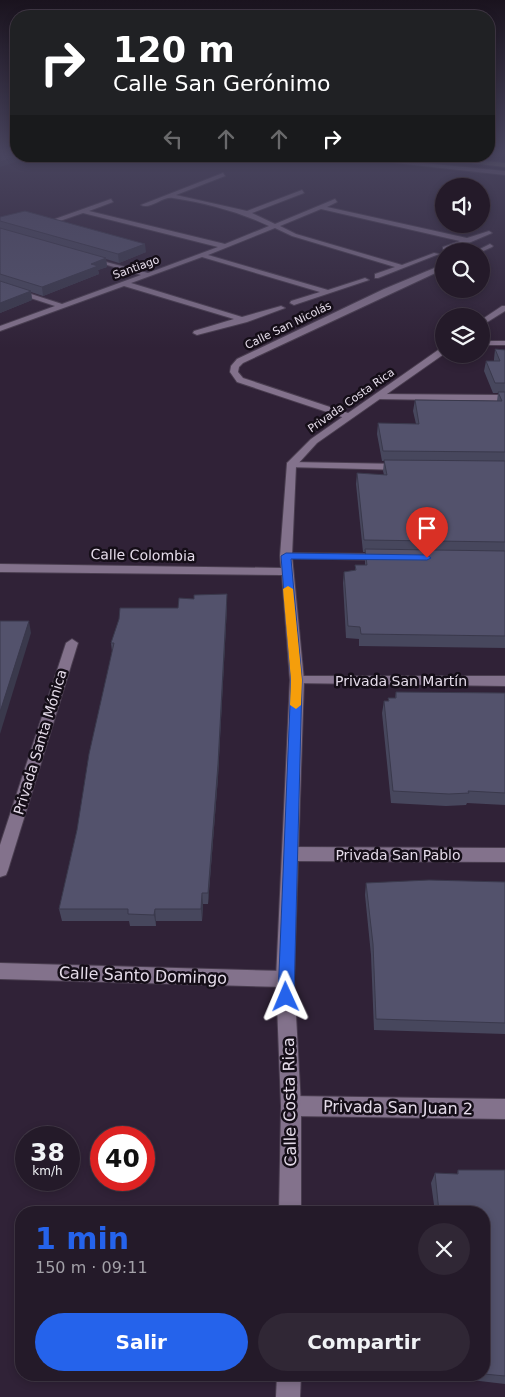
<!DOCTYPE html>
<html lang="es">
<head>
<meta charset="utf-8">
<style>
  :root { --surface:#241a29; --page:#302735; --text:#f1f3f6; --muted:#a3a1a8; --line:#413846; --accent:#2563eb }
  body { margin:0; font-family:"DejaVu Sans",sans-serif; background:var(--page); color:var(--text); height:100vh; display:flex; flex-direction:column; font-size:19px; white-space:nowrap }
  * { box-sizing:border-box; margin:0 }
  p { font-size:16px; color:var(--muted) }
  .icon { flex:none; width:28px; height:28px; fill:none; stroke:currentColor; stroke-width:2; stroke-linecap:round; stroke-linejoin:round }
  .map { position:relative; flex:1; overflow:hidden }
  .panel { position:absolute; left:15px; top:1206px; width:475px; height:175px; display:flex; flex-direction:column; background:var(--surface); border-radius:20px; box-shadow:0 2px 8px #0003,0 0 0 1px var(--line) }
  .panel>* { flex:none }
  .top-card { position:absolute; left:10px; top:10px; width:485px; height:152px; border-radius:20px; box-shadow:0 2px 8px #0003,0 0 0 1px var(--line); background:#202124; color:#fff; overflow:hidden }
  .buttons { position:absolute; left:435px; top:178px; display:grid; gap:10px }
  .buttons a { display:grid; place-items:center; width:55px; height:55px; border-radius:50%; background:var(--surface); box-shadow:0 2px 8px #0003,0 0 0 1px var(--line); font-size:25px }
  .speed { position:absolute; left:15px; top:1126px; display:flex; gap:10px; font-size:25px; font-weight:700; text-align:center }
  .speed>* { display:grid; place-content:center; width:65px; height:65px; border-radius:50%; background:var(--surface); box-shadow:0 2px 8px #0003,0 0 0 1px var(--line); line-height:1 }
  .speed small { font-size:12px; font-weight:400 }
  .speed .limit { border:8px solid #d22; background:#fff; color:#111 }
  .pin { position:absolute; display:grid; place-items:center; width:42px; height:42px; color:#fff; margin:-51px -21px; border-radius:50% 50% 50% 0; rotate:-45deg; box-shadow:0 0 5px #0007 }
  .pin .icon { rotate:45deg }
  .me { position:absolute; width:55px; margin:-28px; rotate:359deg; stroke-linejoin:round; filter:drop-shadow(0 0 4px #0008) }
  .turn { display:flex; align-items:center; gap:18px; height:105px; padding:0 20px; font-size:22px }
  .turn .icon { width:65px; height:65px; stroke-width:2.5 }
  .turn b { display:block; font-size:35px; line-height:42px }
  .lanes { display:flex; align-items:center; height:48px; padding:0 20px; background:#0003; justify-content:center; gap:25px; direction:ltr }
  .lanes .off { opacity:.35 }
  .round { display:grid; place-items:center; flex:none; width:52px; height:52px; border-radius:26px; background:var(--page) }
  .headline { display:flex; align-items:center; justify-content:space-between; height:85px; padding:0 20px }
  h1 { font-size:30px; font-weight:700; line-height:38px; color:var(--accent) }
  .action { display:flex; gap:10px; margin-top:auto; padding:10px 20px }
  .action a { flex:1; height:58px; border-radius:30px; background:var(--accent); color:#fff; font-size:20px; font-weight:700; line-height:58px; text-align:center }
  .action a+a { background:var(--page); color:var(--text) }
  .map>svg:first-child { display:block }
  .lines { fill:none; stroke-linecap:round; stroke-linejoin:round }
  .minor-casing { stroke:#493d4f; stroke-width:2 }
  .tertiary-casing { stroke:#493d4f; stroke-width:2 }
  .secondary-casing { stroke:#493d4f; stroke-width:2 }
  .minor { fill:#83728c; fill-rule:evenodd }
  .tertiary { fill:#83728c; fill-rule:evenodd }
  .secondary { fill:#867f72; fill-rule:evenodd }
  .wall { fill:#47475d }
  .shaded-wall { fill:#3a394c }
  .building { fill:#53526c; stroke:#3a394c }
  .route { fill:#2563eb; stroke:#184099 }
  .slow { fill:#f59e0b }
  .labels { text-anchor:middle; stroke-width:5; stroke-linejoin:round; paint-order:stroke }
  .far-street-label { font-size:11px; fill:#e5dcea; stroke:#150e18 }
  .street-label { font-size:14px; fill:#e5dcea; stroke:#150e18 }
  .near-street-label { font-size:16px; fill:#e5dcea; stroke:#150e18 }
</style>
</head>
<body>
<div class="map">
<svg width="505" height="1397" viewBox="0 0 505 1397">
  <rect width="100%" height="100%" fill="#302237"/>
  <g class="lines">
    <defs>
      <g id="minor">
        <polygon points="331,156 351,156 505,171 505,175"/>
        <path d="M223 173 225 176 176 195 247 211 302 190 304 193 252 213 275 224 335 199 337 202 327 207 467 238 489 231 492 233 471 242 445 250 443 249V247L460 241 321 209 280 226 296 234 402 265 434 253 439 254 378 278H375V274L395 267 292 236 275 228 208 255 328 290 365 278 369 280 294 305 290 303 291 301 320 292 202 257 131 283 242 317 281 306 285 308 247 322 197 335 193 333 194 331 234 319 124 286 0 331V326L55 306 0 288V284L62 304 141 275 87 259V257L148 273 218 247 83 213 57 222 55 219 111 199 113 202 89 211 225 244 269 226C239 212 206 203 173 198 163 196 150 210 141 205Z"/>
        <polygon points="490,244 493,246 492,247 481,252 476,251"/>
        <polygon points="444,264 444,269 243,363 239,367 238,372 243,378 351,414 351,418 345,418 237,382 230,372 231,366 237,359 384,289"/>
        <rect x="481" y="341" width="24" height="4"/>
        <polygon points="378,394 505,395 505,401 375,399 375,395"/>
        <polygon points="291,462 402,464 407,467 402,470 287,467 287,463"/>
        <polygon points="286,553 382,554 388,557 382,560 282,558 280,556"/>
        <polygon points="72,639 78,643 8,870 6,875 0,877 0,845 66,643"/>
        <polygon points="297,676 505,676 505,686 292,683 290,680 292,677"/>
        <polygon points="290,847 505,848 505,862 290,861 284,859 282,854 284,849"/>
        <polygon points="0,963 285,971 291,973 294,979 291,985 285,987 0,979"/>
        <polygon points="291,1096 505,1099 505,1119 291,1116 284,1113 281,1106 284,1099"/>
      </g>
      <g id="tertiary">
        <polygon points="502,306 505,306 505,311 481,326 481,320"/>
        <polygon points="441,348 444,348 444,354 317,443 296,466 292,556 304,680 294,979 301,1106 301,1212 279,1212 281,1106 276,979 290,680 282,575 0,572 0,564 281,568 280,556 287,463 311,439"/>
        <polygon points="277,1375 301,1375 300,1397 276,1397"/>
      </g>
      <polygon id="secondary" points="409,156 430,156 505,163 505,167"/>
    </defs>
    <!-- minor casing -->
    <use href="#minor" class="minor-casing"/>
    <!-- tertiary casing -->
    <use href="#tertiary" class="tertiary-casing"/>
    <!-- secondary casing -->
    <use href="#secondary" class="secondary-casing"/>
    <!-- minor -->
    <use href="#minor" class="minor"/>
    <!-- tertiary -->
    <use href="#tertiary" class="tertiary"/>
    <!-- secondary -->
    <use href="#secondary" class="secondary"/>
  </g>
  <!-- wall -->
  <g class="wall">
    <polygon points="0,217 146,252 119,263 106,259 107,267 98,270 99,274 43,296 31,292 32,300 0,313"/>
    <polygon points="495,349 505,350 505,648 359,646 359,639 346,638 343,583 344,572 355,570 355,565 365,565 365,552 363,552 356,484 357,473 384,475 383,471 384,461 382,461 377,434 378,423 416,424 413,411 415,400 497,401 498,393 493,393 484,371 486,361 494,361 494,359"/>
    <polygon points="227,606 218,777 208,904 203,904 202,921 156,921 156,926 130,926 129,921 62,921 59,909 77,830 112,652 111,643 178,608"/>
    <polygon points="396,692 505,693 505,805 467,803 466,805 446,806 391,803 382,713 384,701 388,701 388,698 395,698"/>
    <polygon points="505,882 505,1034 374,1030 371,955 365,895 366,883"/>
    <polygon points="458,1170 505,1170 505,1384 454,1378 454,1375 484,1375 484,1212 435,1212 431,1183 435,1173 457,1174"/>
  </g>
  <!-- shaded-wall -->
  <g class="shaded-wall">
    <polygon points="19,156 34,156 0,167 0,162"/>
    <polygon points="145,244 146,252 119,263 118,254"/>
    <polygon points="106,258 107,267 98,270 99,274 43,296 42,287 91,264"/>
    <polygon points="31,291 32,300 0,313 0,303"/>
    <polygon points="227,594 227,606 218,777 208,904 208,893"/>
    <polygon points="29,621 31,633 0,734 0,712"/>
    <polygon points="202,893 203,904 202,921 201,909"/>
    <polygon points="155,909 156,921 156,926 154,915"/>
  </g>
  <!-- building -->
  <g class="building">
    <polygon points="0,152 16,152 16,156 19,156 0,162"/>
    <polygon points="25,211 145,244 118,254 0,221 0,217"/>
    <polygon points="0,228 106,258 91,264 98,266 42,287 0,274"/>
    <polygon points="0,281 31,291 0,303"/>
    <polygon points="495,349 505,350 505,383 495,383 486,361 500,361"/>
    <polygon points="498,392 505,392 505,452 383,451 378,423 419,424 415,400 502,401"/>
    <polygon points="384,460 505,461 505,542 364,540 357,473 387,475"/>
    <polygon points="365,549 505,551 505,636 361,634 360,627 348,626 344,572 356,570 355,565 367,565"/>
    <polygon points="227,594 218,764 208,893 202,893 201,909 155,909 154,915 128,914 128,909 59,909 77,830 89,754 114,643 111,643 119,619 120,608 178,608 179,598 194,599 194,595"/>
    <polygon points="0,621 29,621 0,712"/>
    <polygon points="396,692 505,693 505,793 468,791 469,793 449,794 393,791 384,701 389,701 388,698 396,698"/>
    <polygon points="429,880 505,882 505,1023 376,1019 373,944 366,883"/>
    <polygon points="458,1170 505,1170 505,1376 484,1374 484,1212 439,1212 435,1173 458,1174"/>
  </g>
  <!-- sky -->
  <linearGradient id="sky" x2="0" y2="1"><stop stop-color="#1a131e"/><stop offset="0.44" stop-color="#48445e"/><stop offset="1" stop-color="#48445e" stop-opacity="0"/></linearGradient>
  <rect width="505" height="348" fill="url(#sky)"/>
  <!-- route -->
  <polygon class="route" points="286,553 427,555 431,558 427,560 291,559 302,680 294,997 291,1002 286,1004 281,1002 278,997 291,680 281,556"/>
  <!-- slow -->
  <polygon class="slow" points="288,586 293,589 302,680 301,705 296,709 290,705 291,680 283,589"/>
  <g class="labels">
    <!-- far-street labels -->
    <g class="far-street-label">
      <text transform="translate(136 267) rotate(-20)" y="4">Santiago</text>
      <text transform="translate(288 325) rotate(-26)" y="4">Calle San Nicolás</text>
      <text transform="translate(351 400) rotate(-35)" y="4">Privada Costa Rica</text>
    </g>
    <!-- street labels -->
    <g class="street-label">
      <text transform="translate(143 555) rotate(1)" y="5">Calle Colombia</text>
      <text x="401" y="686">Privada San Martín</text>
      <text transform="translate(40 742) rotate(-73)" y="5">Privada Santa Mónica</text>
      <text x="398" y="860">Privada San Pablo</text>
    </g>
    <!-- near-street labels -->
    <g class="near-street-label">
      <text transform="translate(143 975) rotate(2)" y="6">Calle Santo Domingo</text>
      <text transform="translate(289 1102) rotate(-91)" y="6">Calle Costa Rica</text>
      <text transform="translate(398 1107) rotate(1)" y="6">Privada San Juan 2</text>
    </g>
  </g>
</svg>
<div class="buttons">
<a><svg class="icon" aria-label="sound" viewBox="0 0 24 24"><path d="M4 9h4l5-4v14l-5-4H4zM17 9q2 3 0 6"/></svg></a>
<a><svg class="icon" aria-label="search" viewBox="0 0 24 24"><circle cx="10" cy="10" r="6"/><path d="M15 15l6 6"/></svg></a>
<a><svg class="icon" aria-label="layers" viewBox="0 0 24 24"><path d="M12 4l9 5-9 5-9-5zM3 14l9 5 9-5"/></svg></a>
</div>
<div class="speed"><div>38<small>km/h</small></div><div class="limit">40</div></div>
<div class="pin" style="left:427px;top:558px;background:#d93025"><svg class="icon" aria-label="arrive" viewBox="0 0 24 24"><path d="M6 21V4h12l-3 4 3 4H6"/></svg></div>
<svg class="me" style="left:286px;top:997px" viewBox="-20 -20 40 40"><path d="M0-17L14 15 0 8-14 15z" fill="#2563eb" stroke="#fff" stroke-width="4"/></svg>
<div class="top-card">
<div class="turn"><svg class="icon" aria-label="right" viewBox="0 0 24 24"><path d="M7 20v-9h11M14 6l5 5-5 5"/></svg><div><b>120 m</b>Calle San Gerónimo</div></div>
<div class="lanes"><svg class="icon off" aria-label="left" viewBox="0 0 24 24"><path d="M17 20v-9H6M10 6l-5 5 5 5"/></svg><svg class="icon off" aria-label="ahead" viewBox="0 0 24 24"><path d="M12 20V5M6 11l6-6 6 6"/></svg><svg class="icon off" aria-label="ahead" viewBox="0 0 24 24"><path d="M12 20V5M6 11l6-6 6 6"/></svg><svg class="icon" aria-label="right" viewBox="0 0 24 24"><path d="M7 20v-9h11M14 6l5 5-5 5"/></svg></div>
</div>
<section class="panel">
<div class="headline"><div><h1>1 min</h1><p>150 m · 09:11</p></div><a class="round"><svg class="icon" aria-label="close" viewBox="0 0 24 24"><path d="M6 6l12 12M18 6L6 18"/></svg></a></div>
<div class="action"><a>Salir</a><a>Compartir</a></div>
</section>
</div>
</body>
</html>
